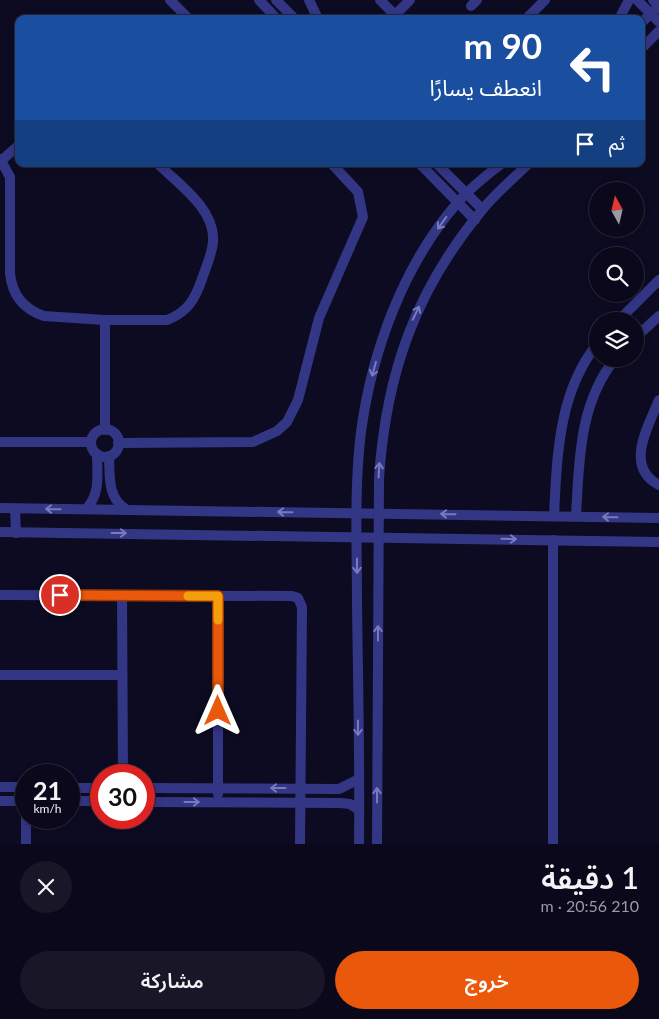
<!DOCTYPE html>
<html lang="ar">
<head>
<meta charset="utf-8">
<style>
  :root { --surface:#0a081a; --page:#181627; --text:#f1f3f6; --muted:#999aa2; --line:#2a2939; --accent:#ea580c }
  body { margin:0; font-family:Lato,"Noto Sans Arabic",sans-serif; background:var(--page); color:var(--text); direction:rtl; height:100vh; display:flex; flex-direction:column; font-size:19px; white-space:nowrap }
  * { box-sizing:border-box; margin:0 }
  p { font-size:16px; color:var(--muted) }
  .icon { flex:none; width:28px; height:28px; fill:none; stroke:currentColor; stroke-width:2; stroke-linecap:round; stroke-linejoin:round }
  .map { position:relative; height:844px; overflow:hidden; direction:ltr }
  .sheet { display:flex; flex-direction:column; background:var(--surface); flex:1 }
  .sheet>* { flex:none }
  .guide { position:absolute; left:15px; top:15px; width:630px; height:152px; border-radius:10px; box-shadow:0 2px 8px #0003,0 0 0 1px var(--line); direction:rtl; background:#1a4fa0; color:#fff; overflow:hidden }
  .needle { width:32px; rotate:352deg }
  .buttons { position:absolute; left:589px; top:182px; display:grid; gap:10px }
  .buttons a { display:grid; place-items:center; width:55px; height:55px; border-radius:50%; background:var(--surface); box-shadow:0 2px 8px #0003,0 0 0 1px var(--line); font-size:25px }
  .speed { position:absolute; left:15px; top:764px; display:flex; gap:10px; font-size:25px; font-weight:700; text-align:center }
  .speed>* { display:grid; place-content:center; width:65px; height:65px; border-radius:50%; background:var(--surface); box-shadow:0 2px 8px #0003,0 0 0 1px var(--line); line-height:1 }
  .speed small { font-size:12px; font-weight:400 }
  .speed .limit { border:8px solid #d22; background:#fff; color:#111 }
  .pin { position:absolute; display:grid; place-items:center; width:42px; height:42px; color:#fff; margin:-21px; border:2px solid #fff; border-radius:50%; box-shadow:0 1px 5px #0007 }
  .me { position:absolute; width:55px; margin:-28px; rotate:0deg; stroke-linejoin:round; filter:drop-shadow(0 0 4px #0008) }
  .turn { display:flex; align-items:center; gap:18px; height:105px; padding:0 20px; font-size:22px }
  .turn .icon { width:65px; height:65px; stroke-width:2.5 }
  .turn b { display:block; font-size:35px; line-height:42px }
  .then { display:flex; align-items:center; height:48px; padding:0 20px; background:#0003; gap:10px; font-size:19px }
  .round { display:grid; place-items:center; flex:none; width:52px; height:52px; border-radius:26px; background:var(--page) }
  .summary { display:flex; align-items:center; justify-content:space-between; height:85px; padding:0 20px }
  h1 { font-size:30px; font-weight:600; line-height:38px }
  .action { display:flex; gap:10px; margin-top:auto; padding:10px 20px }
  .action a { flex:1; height:58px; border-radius:30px; background:var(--accent); color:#fff; font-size:20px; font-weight:600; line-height:58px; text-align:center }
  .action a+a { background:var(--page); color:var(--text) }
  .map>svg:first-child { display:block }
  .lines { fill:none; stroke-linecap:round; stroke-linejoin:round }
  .minor { stroke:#333685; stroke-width:10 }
  .oneway { stroke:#797abc }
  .route-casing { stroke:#983908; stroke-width:12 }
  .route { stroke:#ea580c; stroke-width:9 }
  .slow { stroke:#f59e0b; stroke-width:9 }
</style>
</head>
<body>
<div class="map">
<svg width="659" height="844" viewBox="0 0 659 844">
  <rect width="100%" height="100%" fill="#0d0b22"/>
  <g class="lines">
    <!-- minor -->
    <g class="minor">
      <polyline points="170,0 189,19"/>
      <polyline points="259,0 277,19"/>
      <polyline points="276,0 295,19"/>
      <polyline points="309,0 318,19"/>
      <polyline points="380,0 399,19"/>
      <polyline points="637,0 659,22"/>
      <polyline points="471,6 477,0"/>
      <polyline points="395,15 410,0"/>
      <polyline points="526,19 545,0"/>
      <polyline points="619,19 629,0"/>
      <polyline points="641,23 659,6 653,0"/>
      <polyline points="641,49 659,31"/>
      <path d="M0 159 10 177V273C12 295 23 309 44 316L105 320H167C188 312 195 299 202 279 206 267 212 254 213 242 216 210 179 184 158 164"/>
      <polyline points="2,160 19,145"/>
      <polyline points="420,164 475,220"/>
      <polyline points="437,164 482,209"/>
      <polyline points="618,321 659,280"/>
      <polyline points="635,338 659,316"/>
      <path d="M659 400C648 427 624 467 659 485"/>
      <circle cx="105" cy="443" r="14"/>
      <polyline points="105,430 105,320"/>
      <polyline points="0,442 91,442"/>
      <polyline points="118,443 253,442 277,431 287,422 298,400 319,318 363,217 358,192 332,164"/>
      <path d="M109 456C110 477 107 498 127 510"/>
      <polyline points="0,508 659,518"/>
      <polyline points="15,509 16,533"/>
      <path d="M86 509C101 494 97 474 97 454"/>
      <path d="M554 516C557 457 558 392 598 343"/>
      <path d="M576 516C579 462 579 403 615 359"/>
      <polyline points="0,532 659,542"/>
      <polyline points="0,595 292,596 298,598 302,607 300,844"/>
      <polyline points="122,595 123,775"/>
      <polyline points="218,596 218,794"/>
      <polyline points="0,675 122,675"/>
      <polyline points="0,787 26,787 26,844"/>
      <polyline points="69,788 101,788"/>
      <polyline points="144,788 339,789 359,779"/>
      <polyline points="0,801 26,801"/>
      <polyline points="69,801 101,801"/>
      <polyline points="144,802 340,803 350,804 359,810"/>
      <path d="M359 844C360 763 358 683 357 602 357 546 354 488 361 432 372 350 404 264 458 202 471 187 486 176 501 164"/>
      <path d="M377 844 379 478C386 374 415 291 482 210 496 193 513 179 528 164"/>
      <polyline points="553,844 553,540"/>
    </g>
  </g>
  <!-- one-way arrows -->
  <defs><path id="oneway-shaft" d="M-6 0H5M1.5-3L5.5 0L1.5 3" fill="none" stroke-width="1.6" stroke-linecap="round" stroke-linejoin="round" transform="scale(1.25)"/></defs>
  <g class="oneway">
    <use href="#oneway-shaft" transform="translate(442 223) rotate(126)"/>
    <use href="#oneway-shaft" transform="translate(416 313) rotate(-64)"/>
    <use href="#oneway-shaft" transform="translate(374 369) rotate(105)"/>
    <use href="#oneway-shaft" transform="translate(379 470) rotate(-87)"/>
    <use href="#oneway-shaft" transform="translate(53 509) rotate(-179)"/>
    <use href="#oneway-shaft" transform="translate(285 512) rotate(-179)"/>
    <use href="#oneway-shaft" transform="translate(448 514) rotate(-179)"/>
    <use href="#oneway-shaft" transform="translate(610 517) rotate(-179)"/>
    <use href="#oneway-shaft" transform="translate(119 533)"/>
    <use href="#oneway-shaft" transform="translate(509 539) rotate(1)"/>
    <use href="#oneway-shaft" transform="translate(357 566) rotate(90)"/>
    <use href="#oneway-shaft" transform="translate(378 633) rotate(-90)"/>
    <use href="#oneway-shaft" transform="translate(358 728) rotate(90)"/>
    <use href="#oneway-shaft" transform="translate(278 788) rotate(-180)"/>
    <use href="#oneway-shaft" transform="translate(377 795) rotate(-90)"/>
    <use href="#oneway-shaft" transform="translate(192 802)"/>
  </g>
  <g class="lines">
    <defs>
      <polyline id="route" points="60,595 218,596 218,711"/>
    </defs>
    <!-- route casing -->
    <use href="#route" class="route-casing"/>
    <!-- route -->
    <use href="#route" class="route"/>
    <!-- slow -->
    <polyline class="slow" points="188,596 218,596 218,620"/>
  </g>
</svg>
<div class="buttons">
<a><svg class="needle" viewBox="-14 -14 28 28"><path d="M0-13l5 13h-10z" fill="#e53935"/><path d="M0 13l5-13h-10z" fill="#999aa2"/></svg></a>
<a><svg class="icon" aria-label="search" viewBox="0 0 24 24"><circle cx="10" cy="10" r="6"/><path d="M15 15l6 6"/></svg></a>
<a><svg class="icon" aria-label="layers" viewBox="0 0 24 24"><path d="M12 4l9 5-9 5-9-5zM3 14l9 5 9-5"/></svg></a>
</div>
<div class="speed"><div>21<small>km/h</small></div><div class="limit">30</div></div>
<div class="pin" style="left:60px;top:595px;background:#d93025"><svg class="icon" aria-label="arrive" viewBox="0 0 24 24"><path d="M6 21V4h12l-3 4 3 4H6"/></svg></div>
<svg class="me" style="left:218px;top:711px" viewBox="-20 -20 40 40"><path d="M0-17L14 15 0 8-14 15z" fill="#ea580c" stroke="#fff" stroke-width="4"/></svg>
<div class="guide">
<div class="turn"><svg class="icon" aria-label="left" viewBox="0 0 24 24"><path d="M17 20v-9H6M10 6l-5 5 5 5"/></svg><div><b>90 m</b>انعطف يسارًا</div></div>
<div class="then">ثم<svg class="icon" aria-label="arrive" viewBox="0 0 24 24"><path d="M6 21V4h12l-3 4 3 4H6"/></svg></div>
</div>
</div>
<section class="sheet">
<div class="summary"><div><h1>1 دقيقة</h1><p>210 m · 20:56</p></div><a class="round"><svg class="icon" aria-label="close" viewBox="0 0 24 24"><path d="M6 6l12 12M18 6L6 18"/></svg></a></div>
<div class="action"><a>خروج</a><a>مشاركة</a></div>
</section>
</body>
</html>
